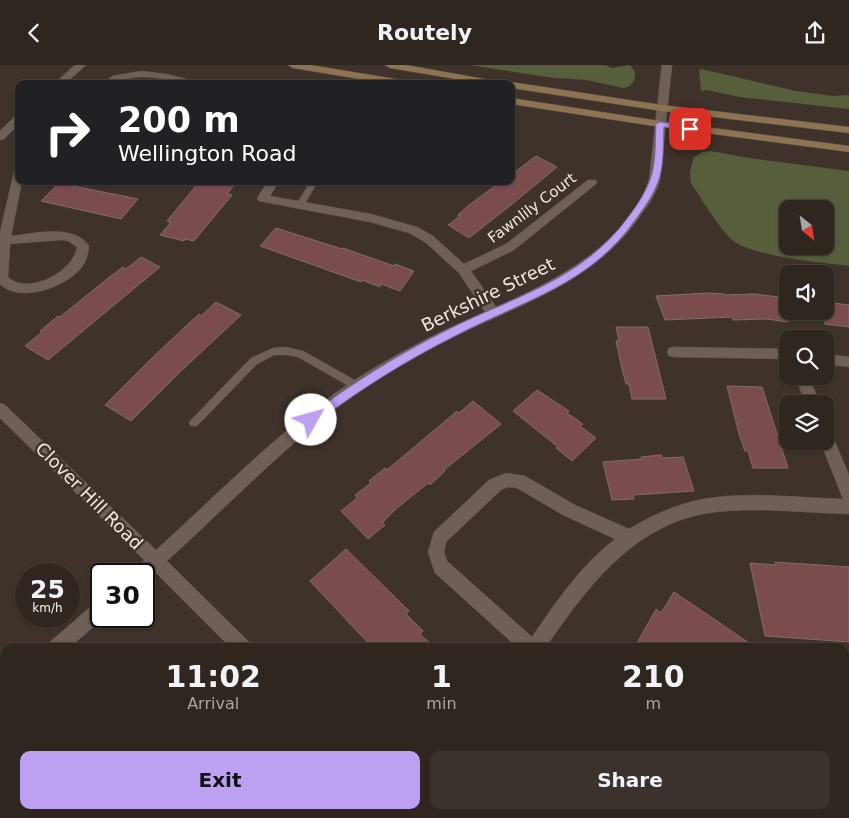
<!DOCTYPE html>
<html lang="en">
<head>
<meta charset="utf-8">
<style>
  :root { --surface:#2f2620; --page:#3b322d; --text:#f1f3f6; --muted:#a7a5a5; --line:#4a433e; --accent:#bca0f2 }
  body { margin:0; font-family:"DejaVu Sans",sans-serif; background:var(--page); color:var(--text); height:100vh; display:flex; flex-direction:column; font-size:19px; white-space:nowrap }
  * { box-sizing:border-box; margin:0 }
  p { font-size:16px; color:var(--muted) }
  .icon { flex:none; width:28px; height:28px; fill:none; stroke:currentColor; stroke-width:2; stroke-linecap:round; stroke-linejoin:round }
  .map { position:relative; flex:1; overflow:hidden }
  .sheet { position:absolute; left:0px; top:578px; width:850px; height:176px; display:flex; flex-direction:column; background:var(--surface); border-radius:15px 15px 0 0; box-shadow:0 1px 4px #0004,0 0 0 1px var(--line) }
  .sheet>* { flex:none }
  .top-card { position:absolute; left:15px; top:15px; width:500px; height:105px; border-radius:10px; box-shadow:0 1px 4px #0004,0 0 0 1px var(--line); background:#202124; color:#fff; overflow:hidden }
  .needle { width:32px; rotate:150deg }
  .buttons { position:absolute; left:779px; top:135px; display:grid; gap:10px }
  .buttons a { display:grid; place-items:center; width:55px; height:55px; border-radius:10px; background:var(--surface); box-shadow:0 1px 4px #0004,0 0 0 1px var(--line); font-size:25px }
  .speed { position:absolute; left:15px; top:498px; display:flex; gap:10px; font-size:25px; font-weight:700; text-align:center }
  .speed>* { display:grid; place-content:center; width:65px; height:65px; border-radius:50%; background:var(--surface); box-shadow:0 1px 4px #0004,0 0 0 1px var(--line); line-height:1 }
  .speed small { font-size:12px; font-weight:400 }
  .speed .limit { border:2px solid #111; border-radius:8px; background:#fff; color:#111 }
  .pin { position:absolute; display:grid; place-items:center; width:42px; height:42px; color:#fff; margin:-21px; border-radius:10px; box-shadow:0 2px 8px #0006 }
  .me { position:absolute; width:55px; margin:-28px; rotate:52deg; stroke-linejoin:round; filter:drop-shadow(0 0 4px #0008) }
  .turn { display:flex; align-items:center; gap:18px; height:105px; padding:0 20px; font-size:22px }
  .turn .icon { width:65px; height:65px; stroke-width:2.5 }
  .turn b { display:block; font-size:35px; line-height:42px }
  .eta { display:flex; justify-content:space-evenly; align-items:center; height:85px; text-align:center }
  .eta b { font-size:30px; font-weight:700; line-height:35px }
  .primary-button { display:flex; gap:10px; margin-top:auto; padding:10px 20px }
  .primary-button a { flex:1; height:58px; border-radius:10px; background:var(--accent); color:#111; font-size:20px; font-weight:700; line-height:58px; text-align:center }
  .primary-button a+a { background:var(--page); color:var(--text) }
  header { display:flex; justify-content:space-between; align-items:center; height:65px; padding:0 20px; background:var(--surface); font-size:22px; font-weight:700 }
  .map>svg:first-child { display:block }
  .green { fill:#575e3c; fill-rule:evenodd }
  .building { fill:#7a4c4e; stroke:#7f6d6d }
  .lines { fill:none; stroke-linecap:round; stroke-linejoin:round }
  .lane-casing { stroke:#5a4f48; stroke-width:1 }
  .street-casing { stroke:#5a4f48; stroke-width:1 }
  .secondary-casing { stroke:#5a4f48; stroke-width:1 }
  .lane { fill:#6f6057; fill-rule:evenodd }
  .street { fill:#6f6057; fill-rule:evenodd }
  .secondary { fill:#8c7452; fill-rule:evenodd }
  .route { fill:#bca0f2; stroke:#7a689d }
  .labels { text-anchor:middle; stroke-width:5; stroke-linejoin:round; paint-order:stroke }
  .far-street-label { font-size:15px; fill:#f0e7e2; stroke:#3f322a }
  .street-label { font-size:18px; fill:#f0e7e2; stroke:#3f322a }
</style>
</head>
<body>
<header><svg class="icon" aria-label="back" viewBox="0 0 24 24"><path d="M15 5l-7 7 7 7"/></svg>Routely<svg class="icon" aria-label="share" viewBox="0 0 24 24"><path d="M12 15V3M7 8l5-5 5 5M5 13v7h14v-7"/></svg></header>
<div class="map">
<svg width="849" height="753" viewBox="0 0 849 753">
  <rect width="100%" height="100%" fill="#3f322a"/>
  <!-- green -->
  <g class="green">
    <path d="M470 0H605L612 3 629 0C640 7 635 22 623 23L586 15 554 13Z"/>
    <polygon points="701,4 796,26 833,31 849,30 849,44 739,32 707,25 701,26 699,6"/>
    <path d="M711 86 749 93 849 106V201C820 197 751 192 731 174 719 163 701 133 691 118L690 107 694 92 703 87ZM788 144H825V181H788Z"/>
  </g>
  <!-- building -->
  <g class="building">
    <polygon points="536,91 557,102 516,136 469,173 448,160 460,151 458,150 469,140 502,116 511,116 511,110"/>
    <polygon points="200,116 237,116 227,129 232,130 194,176 185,174 184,176 160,170 171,157 167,156"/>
    <polygon points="59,118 88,124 138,134 121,154 41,136"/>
    <polygon points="276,163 342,184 343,183 394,201 395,199 414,206 400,226 381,219 380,222 362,215 361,217 260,181"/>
    <polygon points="141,192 160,202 48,295 25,281 42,267 40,266 58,251 60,252 107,214 123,202 126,204"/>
    <polygon points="707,228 724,229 725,230 754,229 788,233 788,257 767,254 733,255 732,252 665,255 656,231"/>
    <polygon points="216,237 241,250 180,307 131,356 105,340 153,292 199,249 201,251"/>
    <polygon points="825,237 849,240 849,262 825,259"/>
    <polygon points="616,262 648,262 666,334 632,334 629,319 626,319 622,304 616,276 619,276"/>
    <polygon points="727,321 762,322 788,403 753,403 748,386 745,386 739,369"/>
    <polygon points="537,325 569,346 567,348 583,359 580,361 596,373 572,396 556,383 558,382 513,346"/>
    <polygon points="473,336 501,359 444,405 445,406 430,420 428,418 397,443 382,458 385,460 368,474 341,446 357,433 355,430 371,418 369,416 385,403 387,405 457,346 459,348"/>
    <polygon points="661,390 662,393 683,392 694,426 633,430 634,434 612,435 603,397 642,394 641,392"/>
    <polygon points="346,484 409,546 406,549 423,566 420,569 434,582 372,582 310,516"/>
    <polygon points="775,497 849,502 849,577 765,571 750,498 776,500"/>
    <polygon points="674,527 755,582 635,582 656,544 661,548"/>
  </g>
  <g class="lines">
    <defs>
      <g id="lane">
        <polygon points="311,116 318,116 303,142 297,142 296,140"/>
        <polygon points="286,282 303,286 360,318 362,321 360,324 354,324 298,292 286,290 274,290 257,299 197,361 191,361 189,358 191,355 251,293 273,283"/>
      </g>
      <g id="street">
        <polygon points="75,0 86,0 65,19 54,19"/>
        <path d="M662 0H672L660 115C656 128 650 138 642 148 597 217 518 240 449 274 418 289 388 306 360 326 290 375 231 438 167 496L248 576 251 582H230L155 507 144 516V509H133L135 503 144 495 0 353V338L5 340 156 485C210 436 262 383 320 339 371 301 427 272 485 247L459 208 425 177 409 168 370 157 259 136 257 133 268 116H279L270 131 371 149 417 162 433 171 464 199 506 179 588 115H596L597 117 596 119 514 185 471 206 496 242C553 217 628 179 649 115Z"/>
        <path d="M141 6 166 9 208 19C185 19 164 12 142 12 127 12 115 19 100 19L113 11Z"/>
        <polygon points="19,50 19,59 4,74 0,75 0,66 15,51"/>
        <path d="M19 104V116H22L11 171C34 169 73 158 89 181 88 189 87 196 81 203 66 222 20 239 0 219V167L14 107ZM62 175 68 176 77 182C74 207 27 231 8 212L10 179Z"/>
        <polygon points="674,282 788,284 788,294 674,292 669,291 667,287 669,283"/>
        <polygon points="825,289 849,292 849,302 825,299"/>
        <polygon points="795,311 809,311 820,339 806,339"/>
        <path d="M825 363 830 365 849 410V449C805 448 759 442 716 447 636 456 588 521 546 582H517L435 508 428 487 434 467 489 415 506 408 525 411 575 440 629 464C652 450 677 439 704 434 749 426 798 433 843 434L820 376H825ZM507 422 517 423 563 450 615 474C581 500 556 537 532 572L447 496 444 487 446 477 501 425Z"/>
        <polygon points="101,535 101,551 106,551 70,582 48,582 51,576 95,538"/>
        <polygon points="5,619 5,640 0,642 0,621"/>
        <rect x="845" y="638" width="4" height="20"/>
        <polygon points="0,651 5,653 5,678 0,676"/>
        <polygon points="51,749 73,749 74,753 52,753"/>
        <polygon points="398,749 421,749 422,753 399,753"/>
        <polygon points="734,749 755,749 754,753 733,753"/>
      </g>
      <g id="secondary">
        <polygon points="288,0 310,0 408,16 413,19 389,19 293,3"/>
        <polygon points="385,0 406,0 507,18 511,17 662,40 849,62 849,68 662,46 511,23 511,19 485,19 390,3"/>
        <polygon points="511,33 660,56 849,81 849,87 660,62 511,39"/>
      </g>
    </defs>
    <!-- lane casing -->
    <use href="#lane" class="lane-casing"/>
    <!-- street casing -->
    <use href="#street" class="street-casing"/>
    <!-- secondary casing -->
    <use href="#secondary" class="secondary-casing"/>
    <!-- lane -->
    <use href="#lane" class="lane"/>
    <!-- street -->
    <use href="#street" class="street"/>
    <!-- secondary -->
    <use href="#secondary" class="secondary"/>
  </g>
  <!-- route -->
  <path class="route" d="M660 57 690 61 694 64 690 66 664 62C663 78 664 96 660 111 655 128 646 140 636 154 590 220 524 235 457 270 405 296 361 324 315 358H307L306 355 307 352C354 317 397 290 449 264 515 231 583 215 629 151 638 139 646 127 651 112 656 96 655 76 656 59Z"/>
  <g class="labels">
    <!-- far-street labels -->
    <g class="far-street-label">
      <text transform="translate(532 143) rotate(-37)" y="5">Fawnlily Court</text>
    </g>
    <!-- street labels -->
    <g class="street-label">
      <text transform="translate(488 230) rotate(-26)" y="6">Berkshire Street</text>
      <text transform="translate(89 431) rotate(45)" y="6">Clover Hill Road</text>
    </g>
  </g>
</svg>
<div class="buttons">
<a><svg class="needle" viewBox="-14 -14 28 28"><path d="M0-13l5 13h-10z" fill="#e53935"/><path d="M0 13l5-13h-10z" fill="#a7a5a5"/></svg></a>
<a><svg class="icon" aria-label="sound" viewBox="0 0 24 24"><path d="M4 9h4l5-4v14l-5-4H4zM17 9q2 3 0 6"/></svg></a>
<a><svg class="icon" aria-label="search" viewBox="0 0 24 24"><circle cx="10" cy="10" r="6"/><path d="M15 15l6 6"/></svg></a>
<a><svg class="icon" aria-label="layers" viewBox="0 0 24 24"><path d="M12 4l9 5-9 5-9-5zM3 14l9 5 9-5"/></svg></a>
</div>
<div class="speed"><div>25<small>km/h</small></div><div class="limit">30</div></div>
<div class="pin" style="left:690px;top:64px;background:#d93025"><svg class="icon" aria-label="arrive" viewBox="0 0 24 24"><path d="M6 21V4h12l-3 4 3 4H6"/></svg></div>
<svg class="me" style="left:311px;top:355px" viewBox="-20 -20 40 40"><circle r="19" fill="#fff"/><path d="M0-13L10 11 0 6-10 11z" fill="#bca0f2"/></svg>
<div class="top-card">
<div class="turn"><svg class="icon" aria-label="right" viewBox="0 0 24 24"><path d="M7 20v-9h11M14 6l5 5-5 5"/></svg><div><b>200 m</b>Wellington Road</div></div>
</div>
<section class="sheet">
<div class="eta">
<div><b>11:02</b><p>Arrival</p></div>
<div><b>1</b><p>min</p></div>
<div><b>210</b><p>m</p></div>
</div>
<div class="primary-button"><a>Exit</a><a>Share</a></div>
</section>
</div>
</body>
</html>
